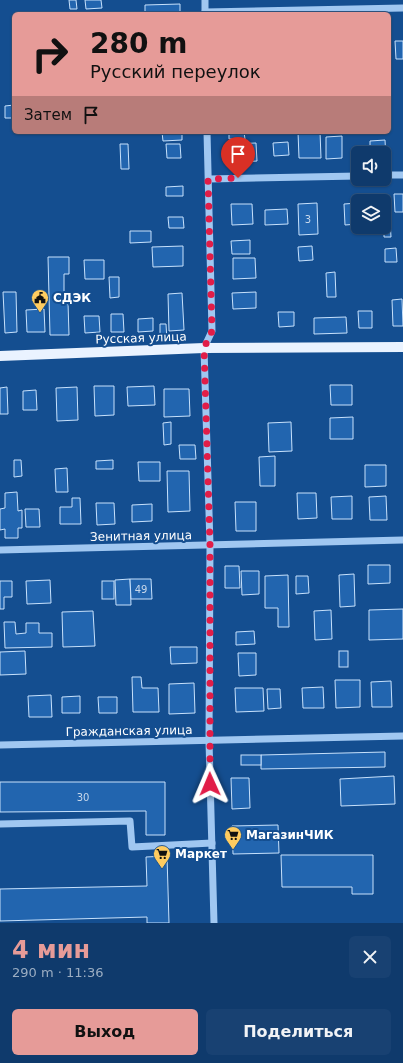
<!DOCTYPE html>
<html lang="ru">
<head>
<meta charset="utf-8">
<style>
  :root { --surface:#0f3a6c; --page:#184172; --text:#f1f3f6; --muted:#9badc2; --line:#2f547f; --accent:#e69b98 }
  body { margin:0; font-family:"DejaVu Sans",sans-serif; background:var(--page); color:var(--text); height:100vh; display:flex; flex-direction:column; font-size:15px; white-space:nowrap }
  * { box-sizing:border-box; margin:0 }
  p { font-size:13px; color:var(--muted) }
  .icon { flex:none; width:22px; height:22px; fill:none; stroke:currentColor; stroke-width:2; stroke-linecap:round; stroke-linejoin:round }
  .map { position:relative; height:923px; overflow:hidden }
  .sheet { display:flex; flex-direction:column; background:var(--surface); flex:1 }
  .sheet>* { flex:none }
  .top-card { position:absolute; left:12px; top:12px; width:379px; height:122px; border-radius:6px; box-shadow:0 1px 3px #0004,0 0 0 1px var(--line); background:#e69b98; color:#111; overflow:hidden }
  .tools { position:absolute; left:351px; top:146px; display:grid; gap:8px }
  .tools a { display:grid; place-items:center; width:40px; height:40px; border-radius:6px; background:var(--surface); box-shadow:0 1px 3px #0004,0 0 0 1px var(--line); font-size:20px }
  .pin { position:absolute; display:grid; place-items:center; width:34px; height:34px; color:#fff; margin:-41px -17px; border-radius:50% 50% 50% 0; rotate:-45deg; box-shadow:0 0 4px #0007 }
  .pin .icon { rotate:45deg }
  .me { position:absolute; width:44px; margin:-22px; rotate:359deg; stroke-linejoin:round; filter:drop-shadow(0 0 3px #0008) }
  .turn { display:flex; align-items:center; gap:14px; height:84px; padding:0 12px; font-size:18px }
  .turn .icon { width:52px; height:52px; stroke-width:2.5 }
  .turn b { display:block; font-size:28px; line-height:34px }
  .then { display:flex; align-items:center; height:38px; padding:0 12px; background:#0003; gap:8px; font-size:15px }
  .round { display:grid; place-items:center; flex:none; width:42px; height:42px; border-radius:6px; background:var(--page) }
  .overview { display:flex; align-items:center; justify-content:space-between; height:68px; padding:0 12px }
  h1 { font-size:24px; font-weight:700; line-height:30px; color:var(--accent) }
  .cta { display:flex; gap:8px; margin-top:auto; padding:8px 12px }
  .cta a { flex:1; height:46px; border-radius:6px; background:var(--accent); color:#111; font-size:16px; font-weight:700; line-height:46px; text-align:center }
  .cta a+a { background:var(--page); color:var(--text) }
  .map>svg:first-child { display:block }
  .building { fill:#2265af; stroke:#c7e1fc }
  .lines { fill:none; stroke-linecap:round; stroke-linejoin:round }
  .minor { stroke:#a0c7f1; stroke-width:7 }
  .major { stroke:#eaf3ff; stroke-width:10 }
  .route { stroke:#e11d48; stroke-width:7; stroke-dasharray:0 12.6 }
  .labels { text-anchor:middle; stroke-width:4; stroke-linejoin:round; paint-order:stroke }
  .number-label { font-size:10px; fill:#c8d8eb }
  .poi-label { font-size:12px; font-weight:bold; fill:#fff; stroke:#144e90; text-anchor:start }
  .street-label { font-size:12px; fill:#fff; stroke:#144e90 }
</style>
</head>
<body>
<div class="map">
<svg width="403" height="923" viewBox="0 0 403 923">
  <rect width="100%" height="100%" fill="#144e90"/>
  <!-- building -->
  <g class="building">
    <polygon points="69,0 76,0 77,9 70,9"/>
    <polygon points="85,0 101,0 102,8 86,9"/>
    <polygon points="180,4 180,14 145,14 145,5"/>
    <polygon points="395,41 403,41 403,59 396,59"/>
    <polygon points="14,105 14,118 5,118 5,106"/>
    <polygon points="162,132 182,132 182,140 163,141"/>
    <polygon points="229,132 244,132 245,139 229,139"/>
    <polygon points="298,132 320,132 321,158 299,158"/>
    <polygon points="342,136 342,158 326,159 326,137"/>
    <polygon points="385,140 386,159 384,159 384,153 370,153 370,141"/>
    <polygon points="288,142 289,155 274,156 273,143"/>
    <polygon points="256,143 257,161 229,163 228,144"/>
    <polygon points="120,144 128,144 129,169 121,169"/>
    <polygon points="166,144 180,144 181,158 167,158"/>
    <polygon points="183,186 183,196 166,196 166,187"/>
    <polygon points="394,194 403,194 403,212 395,212"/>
    <polygon points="317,203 318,234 299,235 298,204"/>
    <polygon points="358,203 358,224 345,225 344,204"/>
    <polygon points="231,204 252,204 253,224 232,225"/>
    <polygon points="287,209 288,224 265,225 265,210"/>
    <polygon points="168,217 183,217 184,228 169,228"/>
    <polygon points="384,220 390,220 391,237 384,237"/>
    <polygon points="130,231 151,231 151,242 130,243"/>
    <polygon points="250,240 250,254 232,254 231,241"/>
    <polygon points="183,246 183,266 153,267 152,247"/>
    <polygon points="312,246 313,260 299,261 298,247"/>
    <polygon points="396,248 397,262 385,262 385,249"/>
    <polygon points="48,257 69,257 69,274 64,274 64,303 68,303 69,335 50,335"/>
    <polygon points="233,258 255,258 256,278 233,279"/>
    <polygon points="84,260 104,260 104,279 85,279"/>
    <polygon points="335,272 336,297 327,297 326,273"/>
    <polygon points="109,277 119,277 119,297 110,298"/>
    <polygon points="3,292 16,292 17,332 5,333"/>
    <polygon points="256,292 256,308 233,309 232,293"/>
    <polygon points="182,293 184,330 169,331 168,294"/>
    <polygon points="402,299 403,326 393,326 392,300"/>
    <polygon points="44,309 45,332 27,332 26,310"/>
    <polygon points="358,311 372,311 372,328 359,328"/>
    <polygon points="278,312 294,312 294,326 279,327"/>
    <polygon points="111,314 123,314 124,332 111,332"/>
    <polygon points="84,316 99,316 100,332 85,333"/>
    <polygon points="346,317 347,333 314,334 314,318"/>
    <polygon points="153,318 153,331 138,332 138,319"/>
    <polygon points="160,324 166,324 167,341 160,342"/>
    <polygon points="330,385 352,385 352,405 331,405"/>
    <polygon points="94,386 114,386 114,415 95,416"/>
    <polygon points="154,386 155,405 128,406 127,387"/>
    <polygon points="7,387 8,414 0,414 0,388"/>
    <polygon points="77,387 78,420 57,421 56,388"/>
    <polygon points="164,389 189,389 190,416 164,417"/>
    <polygon points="36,390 37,410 23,410 23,391"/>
    <polygon points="353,417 353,439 330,439 330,418"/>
    <polygon points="171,422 171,444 164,445 163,423"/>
    <polygon points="291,422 292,451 269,452 268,423"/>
    <polygon points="179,445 195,445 196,459 180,459"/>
    <polygon points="275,456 275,486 260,486 259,457"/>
    <polygon points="14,460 21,460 22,476 14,477"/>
    <polygon points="113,460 113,469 96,469 96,461"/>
    <polygon points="138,462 160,462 160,481 139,481"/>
    <polygon points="365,465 386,465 386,486 365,487"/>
    <polygon points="67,468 68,492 56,492 55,469"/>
    <polygon points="167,471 189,471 190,511 168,512"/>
    <polygon points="17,492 18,511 22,510 22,528 18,528 18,538 5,538 5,529 0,530 0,509 5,508 5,493"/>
    <polygon points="297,493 316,493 317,518 298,519"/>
    <polygon points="352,496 352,519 332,519 331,497"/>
    <polygon points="386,496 387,520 370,520 369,497"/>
    <polygon points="72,498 80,498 81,524 60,524 60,507 72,507"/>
    <polygon points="235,502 256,502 256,531 236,531"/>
    <polygon points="96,503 114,503 115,524 97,525"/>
    <polygon points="152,504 152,521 132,522 132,505"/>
    <polygon points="25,509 39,509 40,527 26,527"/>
    <polygon points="368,565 390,565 390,583 368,584"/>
    <polygon points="225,566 239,566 240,588 225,588"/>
    <polygon points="241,571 259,571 259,594 242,595"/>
    <polygon points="354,574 355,606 340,607 339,575"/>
    <polygon points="288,575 289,627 278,627 278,608 265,608 265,576"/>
    <polygon points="296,576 308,576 309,593 296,594"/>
    <polygon points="130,579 131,605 116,605 115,580"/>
    <polygon points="130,579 151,579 152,599 131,599"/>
    <polygon points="50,580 51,603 27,604 26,581"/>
    <polygon points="0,581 12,581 12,597 4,597 4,609 0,609"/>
    <rect x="102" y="581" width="12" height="18"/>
    <polygon points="403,609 403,639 369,640 369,610"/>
    <polygon points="331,610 332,639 315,640 314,611"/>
    <polygon points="93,611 95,646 63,647 62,612"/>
    <polygon points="4,622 15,622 16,634 26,633 26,623 39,623 39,633 52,633 52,647 5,648"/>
    <polygon points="254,631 255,644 236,645 236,632"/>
    <polygon points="170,647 197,647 197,663 171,664"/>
    <polygon points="25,651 26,674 0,675 0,652"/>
    <rect x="339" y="651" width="9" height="16"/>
    <polygon points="238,653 256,653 256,675 239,676"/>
    <polygon points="132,677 141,677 142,688 158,688 159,712 133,712"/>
    <polygon points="335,680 360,680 360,707 336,708"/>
    <polygon points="391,681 392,707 372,707 371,682"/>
    <polygon points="194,683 195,713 169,714 169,684"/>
    <polygon points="323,687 324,708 303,708 302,688"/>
    <polygon points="235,688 263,688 264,711 236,712"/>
    <polygon points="267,689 280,689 281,708 268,709"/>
    <polygon points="51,695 52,717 29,717 28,696"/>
    <polygon points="80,696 80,713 62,713 62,697"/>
    <polygon points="98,697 117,697 117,713 99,713"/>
    <polygon points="385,752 385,767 261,769 261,755"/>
    <rect x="241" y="755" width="20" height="10"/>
    <polygon points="394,776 395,804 341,806 340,779"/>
    <polygon points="231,778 249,778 250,808 232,809"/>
    <polygon points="0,782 165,782 165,835 146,835 146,811 0,812"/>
    <polygon points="278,825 279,853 233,854 232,826"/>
    <polygon points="281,855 373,855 373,894 352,894 352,887 282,887"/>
    <polygon points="167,856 169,923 147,923 147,917 0,921 0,889 147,886 146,857"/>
  </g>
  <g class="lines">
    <!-- minor -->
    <g class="minor">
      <polyline points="205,0 205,14"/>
      <polyline points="205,12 403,8"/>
      <polyline points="207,132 212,331 204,348 210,545 209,741 214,923"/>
      <polyline points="384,175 403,175"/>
      <polyline points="209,179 358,176"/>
      <polyline points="0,550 403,540"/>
      <polyline points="0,745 403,736"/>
      <polyline points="0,824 130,821 132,847 212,843"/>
    </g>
    <!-- major -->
    <polyline class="major" points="0,356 204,348 403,347"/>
  </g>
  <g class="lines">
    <!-- route -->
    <polyline class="route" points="210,784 210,545 204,348 212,331 208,179 238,178"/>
  </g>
  <!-- icons -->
  <defs>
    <symbol id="civic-pin" viewBox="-11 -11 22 30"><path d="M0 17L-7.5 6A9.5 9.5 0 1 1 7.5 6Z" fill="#ffcc60" stroke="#144e90"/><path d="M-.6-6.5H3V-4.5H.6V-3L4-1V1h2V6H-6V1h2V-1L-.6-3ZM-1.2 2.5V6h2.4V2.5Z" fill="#111"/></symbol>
    <symbol id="supermarket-pin" viewBox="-11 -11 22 30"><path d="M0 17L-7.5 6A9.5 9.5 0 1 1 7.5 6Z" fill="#ffcc60" stroke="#144e90"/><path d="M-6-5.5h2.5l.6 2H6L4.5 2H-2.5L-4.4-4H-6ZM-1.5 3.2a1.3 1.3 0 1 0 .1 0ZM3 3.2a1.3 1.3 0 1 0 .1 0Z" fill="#111"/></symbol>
  </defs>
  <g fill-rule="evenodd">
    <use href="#civic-pin" x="30" y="288" width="20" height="27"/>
    <use href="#supermarket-pin" x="223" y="825" width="20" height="27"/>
    <use href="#supermarket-pin" x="152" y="844" width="20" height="27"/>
  </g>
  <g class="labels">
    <!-- number labels -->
    <g class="number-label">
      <text x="308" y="223">3</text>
      <text x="141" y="593">49</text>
      <text x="83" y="801">30</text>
    </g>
    <!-- poi labels -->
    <g class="poi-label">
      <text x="53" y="302">СДЭК</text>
      <text x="246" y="839">МагазинЧИК</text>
      <text x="175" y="858">Маркет</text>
    </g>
    <!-- street labels -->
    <g class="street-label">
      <text transform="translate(141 338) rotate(-2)" y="4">Русская улица</text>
      <text transform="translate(141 536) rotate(-1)" y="4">Зенитная улица</text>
      <text transform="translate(129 731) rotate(-1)" y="4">Гражданская улица</text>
    </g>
  </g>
</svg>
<div class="tools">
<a><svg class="icon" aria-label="sound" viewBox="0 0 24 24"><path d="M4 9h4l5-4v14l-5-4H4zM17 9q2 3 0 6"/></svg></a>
<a><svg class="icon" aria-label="layers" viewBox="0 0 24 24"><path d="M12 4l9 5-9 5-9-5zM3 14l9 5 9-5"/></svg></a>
</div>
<div class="pin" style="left:238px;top:178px;background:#d93025"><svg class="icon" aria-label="arrive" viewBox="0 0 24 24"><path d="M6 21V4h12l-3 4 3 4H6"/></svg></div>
<svg class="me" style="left:210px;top:784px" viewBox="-20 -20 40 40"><path d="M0-17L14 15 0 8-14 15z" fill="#e11d48" stroke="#fff" stroke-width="4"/></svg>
<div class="top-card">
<div class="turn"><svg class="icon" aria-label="right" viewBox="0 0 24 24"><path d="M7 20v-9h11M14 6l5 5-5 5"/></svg><div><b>280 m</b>Русский переулок</div></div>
<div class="then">Затем<svg class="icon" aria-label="arrive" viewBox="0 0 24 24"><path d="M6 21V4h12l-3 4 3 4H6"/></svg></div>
</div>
</div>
<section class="sheet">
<div class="overview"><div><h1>4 мин</h1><p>290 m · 11:36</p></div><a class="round"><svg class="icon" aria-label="close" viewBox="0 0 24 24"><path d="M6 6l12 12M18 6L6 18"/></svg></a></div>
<div class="cta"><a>Выход</a><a>Поделиться</a></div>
</section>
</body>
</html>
